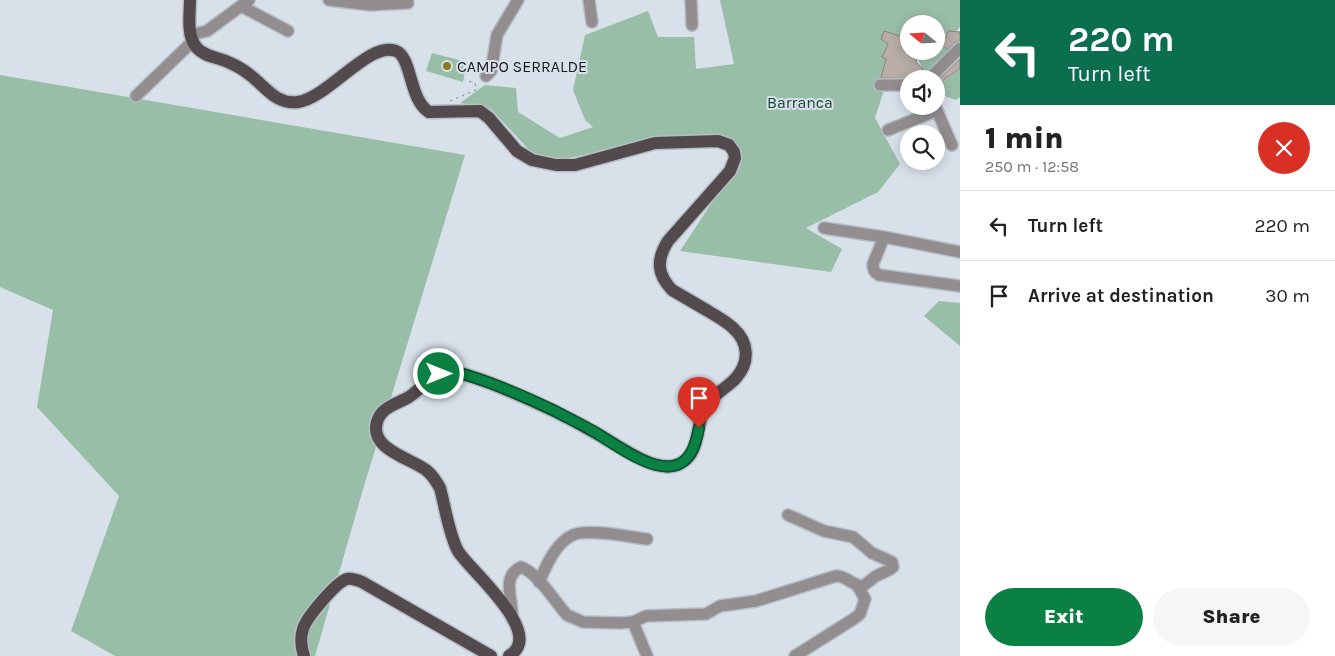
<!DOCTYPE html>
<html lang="en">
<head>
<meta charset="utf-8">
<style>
  :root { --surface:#fff; --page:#f6f6f6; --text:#222; --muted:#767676; --line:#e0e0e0; --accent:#0b8043 }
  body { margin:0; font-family:Karla,sans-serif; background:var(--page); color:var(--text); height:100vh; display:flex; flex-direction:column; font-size:19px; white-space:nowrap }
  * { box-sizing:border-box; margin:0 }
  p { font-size:16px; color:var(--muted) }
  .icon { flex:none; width:28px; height:28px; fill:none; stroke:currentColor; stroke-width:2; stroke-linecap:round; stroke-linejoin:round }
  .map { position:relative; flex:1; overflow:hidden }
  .sheet { display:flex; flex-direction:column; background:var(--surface); width:375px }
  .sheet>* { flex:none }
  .banner { background:#0b6e4f; color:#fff; overflow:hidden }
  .needle { width:32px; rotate:288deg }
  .tools { position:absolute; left:900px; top:15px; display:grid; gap:10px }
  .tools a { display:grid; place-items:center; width:45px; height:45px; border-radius:50%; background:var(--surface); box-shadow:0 2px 12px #0003; font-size:25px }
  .pin { position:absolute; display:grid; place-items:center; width:42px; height:42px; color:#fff; margin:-51px -21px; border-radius:50% 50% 50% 0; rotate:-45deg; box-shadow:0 0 5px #0007 }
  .pin .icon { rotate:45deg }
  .me { position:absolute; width:55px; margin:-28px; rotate:90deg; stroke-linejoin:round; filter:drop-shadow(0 0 4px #0008) }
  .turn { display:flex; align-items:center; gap:18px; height:105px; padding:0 25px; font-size:22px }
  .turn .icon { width:65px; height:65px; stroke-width:2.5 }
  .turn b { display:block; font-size:35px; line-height:42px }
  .round { display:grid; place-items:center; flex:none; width:52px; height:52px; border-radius:26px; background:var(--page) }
  .summary { display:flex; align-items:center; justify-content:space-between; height:85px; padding:0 25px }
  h1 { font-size:30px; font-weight:800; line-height:38px }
  .cta { display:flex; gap:10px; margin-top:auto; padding:10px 25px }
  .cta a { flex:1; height:58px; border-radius:30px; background:var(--accent); color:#fff; font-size:20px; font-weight:800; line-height:58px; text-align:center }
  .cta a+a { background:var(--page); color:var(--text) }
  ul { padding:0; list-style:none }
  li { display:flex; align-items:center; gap:15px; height:70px; padding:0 25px; border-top:1px solid var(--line) }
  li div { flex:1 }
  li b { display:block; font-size:19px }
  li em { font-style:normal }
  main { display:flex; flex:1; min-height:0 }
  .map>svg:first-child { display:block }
  .green { fill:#99bea8 }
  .building { fill:#b8ada7; stroke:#8a7f7a }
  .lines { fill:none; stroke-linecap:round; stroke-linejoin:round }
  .minor-casing { stroke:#b5bdc5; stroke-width:14 }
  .major-casing { stroke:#b5bdc5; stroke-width:15 }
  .path { stroke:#7f858b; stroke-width:1; stroke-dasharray:2.5 4; stroke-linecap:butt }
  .minor { stroke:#928d8f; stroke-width:11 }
  .major { stroke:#534a4e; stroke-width:12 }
  .route-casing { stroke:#07532c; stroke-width:12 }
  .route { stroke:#0b8043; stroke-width:9 }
  .poi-dot { fill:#8c7a1f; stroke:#d8e1ea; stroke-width:2 }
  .labels { text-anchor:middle; stroke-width:4; stroke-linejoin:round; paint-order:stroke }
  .poi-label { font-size:16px; fill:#181b1e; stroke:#d8e1ea; text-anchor:start }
  .park-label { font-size:16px; fill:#184730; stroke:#d8e1ea }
</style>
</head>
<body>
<main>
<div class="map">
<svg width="960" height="656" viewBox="0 0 960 656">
  <rect width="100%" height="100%" fill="#d8e1ea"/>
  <!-- green -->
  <g class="green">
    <polygon points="720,0 960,0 960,27 955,32 949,31 936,40 936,24 909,24 909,41 905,37 887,32 884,41 890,47 886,58 889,67 884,67 879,83 884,90 875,118 900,164 878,192 806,228 842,249 831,272 680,251 739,161 732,140 720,134 663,139 568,158 543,158 532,153 491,109 460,103 485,85 516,88 518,112 560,138 593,127 585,120 573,90 585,35 648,11 658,37 694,37 696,69 734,64"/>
    <polygon points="936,41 953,55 927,78 914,51 936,51"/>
    <polygon points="432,53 467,62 463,82 426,71"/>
    <polygon points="960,70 960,97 956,100 947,97 936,90 936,86"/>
    <polygon points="0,75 465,155 364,486 315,656 115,656 71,631 119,496 37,407 53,310 0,287"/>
    <polygon points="939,301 960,303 960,346 924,316"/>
  </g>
  <!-- building -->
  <g class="building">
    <polygon points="884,31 903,37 909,43 909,51 913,51 917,59 916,62 922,68 924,74 922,79 881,78 886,59 882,57 888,44 881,39"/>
    <polygon points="949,31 960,32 960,41 955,42 948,50 937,41 947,36 946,34"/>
    <polygon points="960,59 960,69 936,85 936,82"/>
  </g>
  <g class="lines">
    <defs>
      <g id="minor">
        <polyline points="329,0 370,5 408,3"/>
        <polyline points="589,0 592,22"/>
        <polyline points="691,0 692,25"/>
        <polyline points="241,6 288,31"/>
        <polyline points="190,35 207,31 249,0"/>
        <polyline points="486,76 491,71 497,35 518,0"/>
        <polyline points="929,79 960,48"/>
        <polyline points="880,85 909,85"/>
        <polyline points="136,96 193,41"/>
        <polyline points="935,106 952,145"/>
        <polyline points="888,130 936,111"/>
        <polyline points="824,228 884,237 960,252"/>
        <path d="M884 237 873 264C873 270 874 272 879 275L960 286"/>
        <path d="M539 582C546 566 556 542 573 535 587 528 630 537 647 539"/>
        <path d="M512 619C514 601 500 577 521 567 538 573 555 602 567 615L583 622 620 623 633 622 646 616 706 614 720 606 756 601 836 576C847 576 853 586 863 586L876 576 889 570 893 567 892 562 872 553 853 537 824 531 788 515"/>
        <polyline points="633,622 647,656"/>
        <polyline points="795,656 855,618 860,614 865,599 857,585"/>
      </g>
      <g id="major">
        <path d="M190 0C190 15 186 35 197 48 205 57 217 57 228 62 235 65 244 70 250 75 266 87 276 105 298 102 328 98 370 40 396 51 412 57 409 100 429 112L480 111 489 118 517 151 532 160 556 165H575L655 143 718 141 729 145 734 152 735 158 730 171 668 241C656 260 657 274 672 290 684 297 696 304 708 311 716 316 726 321 733 328 749 342 750 362 736 378 726 389 711 395 704 409 696 426 700 453 681 463 670 470 652 465 641 459 624 451 609 440 592 431 559 412 525 397 490 383 475 378 458 370 442 373 429 377 420 390 409 397 397 404 381 407 377 422 369 449 410 458 426 470 433 475 436 481 440 488 445 506 449 535 458 551 469 570 547 633 509 656"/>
        <path d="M304 656C301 647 300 638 303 629 306 618 336 582 347 579 352 578 357 580 362 582L491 656"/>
      </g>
    </defs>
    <!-- minor casing -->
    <use href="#minor" class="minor-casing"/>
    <!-- major casing -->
    <use href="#major" class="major-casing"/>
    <!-- path -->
    <polyline class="path" points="450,101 476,90 475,83 465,80"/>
    <!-- minor -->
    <use href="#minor" class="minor"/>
    <!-- major -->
    <use href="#major" class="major"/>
  </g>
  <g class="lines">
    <defs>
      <path id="route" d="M439 374 453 372 463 374C494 383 526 397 555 411 568 418 581 424 593 431 614 443 647 470 673 466 691 463 696 443 699 428"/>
    </defs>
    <!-- route casing -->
    <use href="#route" class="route-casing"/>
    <!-- route -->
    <use href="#route" class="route"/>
  </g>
  <!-- markers -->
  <circle class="poi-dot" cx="447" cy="66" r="5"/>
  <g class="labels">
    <!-- poi labels -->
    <g class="poi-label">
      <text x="457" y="72">CAMPO SERRALDE</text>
    </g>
    <!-- park labels -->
    <g class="park-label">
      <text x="800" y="108">Barranca</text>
    </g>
  </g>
</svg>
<div class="tools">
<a><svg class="needle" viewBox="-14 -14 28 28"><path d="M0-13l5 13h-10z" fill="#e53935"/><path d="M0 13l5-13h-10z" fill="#767676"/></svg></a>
<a><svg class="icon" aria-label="sound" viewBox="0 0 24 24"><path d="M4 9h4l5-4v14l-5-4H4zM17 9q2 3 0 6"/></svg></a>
<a><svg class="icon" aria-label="search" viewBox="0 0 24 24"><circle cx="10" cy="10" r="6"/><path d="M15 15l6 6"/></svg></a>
</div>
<div class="pin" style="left:699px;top:428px;background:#d93025"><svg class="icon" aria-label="arrive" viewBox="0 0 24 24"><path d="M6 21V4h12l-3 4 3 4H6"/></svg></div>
<svg class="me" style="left:439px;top:374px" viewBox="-20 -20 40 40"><circle r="17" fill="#0b8043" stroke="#fff" stroke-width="3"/><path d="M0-11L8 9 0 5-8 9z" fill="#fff"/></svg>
</div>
<section class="sheet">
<div class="banner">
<div class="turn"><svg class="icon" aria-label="left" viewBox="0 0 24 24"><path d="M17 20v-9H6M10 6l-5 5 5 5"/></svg><div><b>220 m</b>Turn left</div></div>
</div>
<div class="summary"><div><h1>1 min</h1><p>250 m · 12:58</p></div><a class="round" style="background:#d93025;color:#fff"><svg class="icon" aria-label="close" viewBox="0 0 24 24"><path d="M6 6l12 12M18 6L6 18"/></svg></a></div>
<ul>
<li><svg class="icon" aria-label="left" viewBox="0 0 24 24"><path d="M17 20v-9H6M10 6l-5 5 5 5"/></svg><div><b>Turn left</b></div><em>220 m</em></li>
<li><svg class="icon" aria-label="arrive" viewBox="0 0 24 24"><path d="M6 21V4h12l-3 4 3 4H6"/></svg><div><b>Arrive at destination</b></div><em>30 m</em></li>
</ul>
<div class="cta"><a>Exit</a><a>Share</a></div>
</section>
</main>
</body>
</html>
